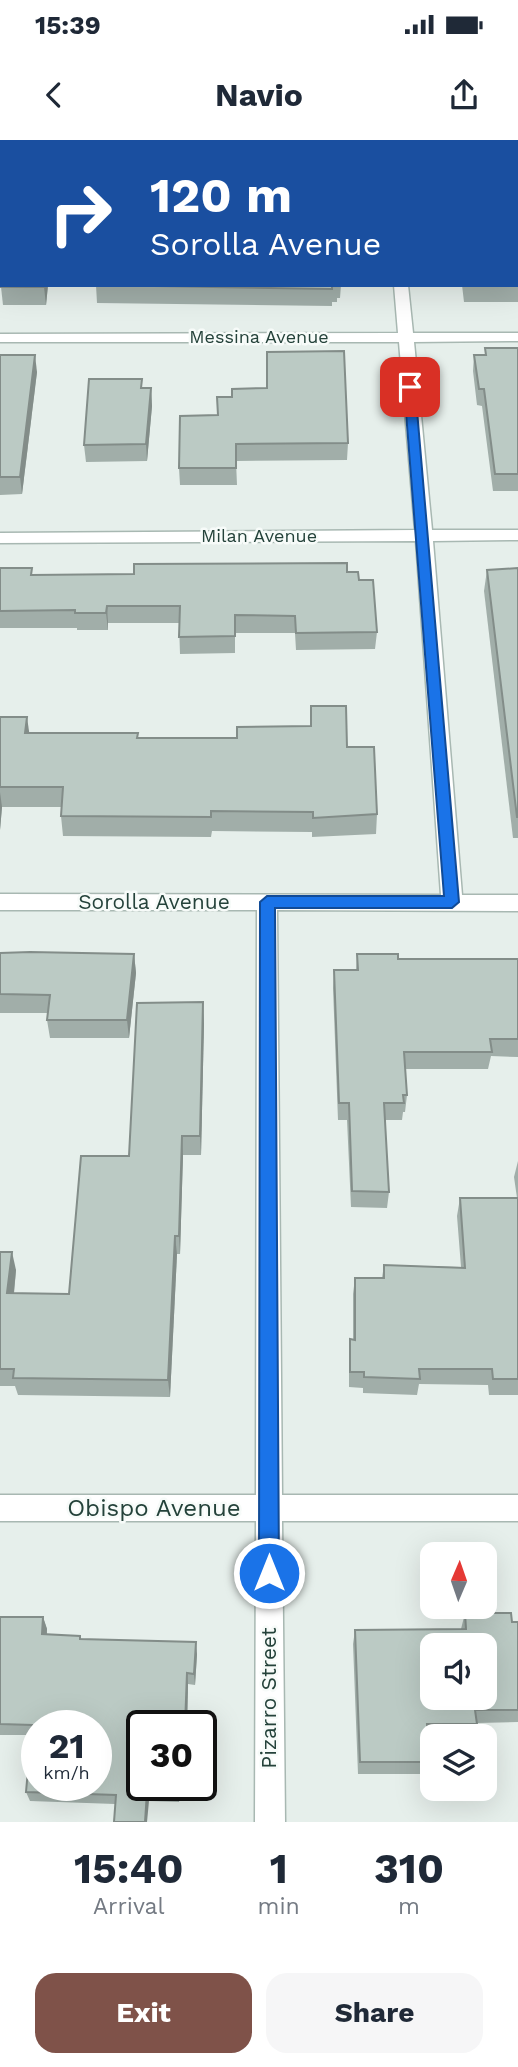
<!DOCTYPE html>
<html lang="en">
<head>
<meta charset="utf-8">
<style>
  :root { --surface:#fff; --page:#f6f6f7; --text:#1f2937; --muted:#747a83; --accent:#7f5249 }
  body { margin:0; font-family:"Work Sans",sans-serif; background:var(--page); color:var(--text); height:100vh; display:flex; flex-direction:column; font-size:26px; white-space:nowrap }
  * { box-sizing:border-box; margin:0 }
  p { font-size:23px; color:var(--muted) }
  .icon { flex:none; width:38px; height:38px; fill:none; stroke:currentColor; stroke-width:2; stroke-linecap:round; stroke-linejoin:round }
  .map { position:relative; height:1682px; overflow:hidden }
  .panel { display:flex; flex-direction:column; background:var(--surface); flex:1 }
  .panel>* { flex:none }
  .top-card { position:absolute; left:0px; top:0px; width:518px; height:147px; box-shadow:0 7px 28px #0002; background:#1a4fa0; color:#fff; overflow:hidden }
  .needle { width:46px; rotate:2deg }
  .fabs { position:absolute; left:420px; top:1402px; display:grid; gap:14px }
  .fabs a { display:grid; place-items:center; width:77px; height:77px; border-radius:14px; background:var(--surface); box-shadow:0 7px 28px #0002; font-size:35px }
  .speed { position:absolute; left:21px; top:1570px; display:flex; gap:14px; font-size:35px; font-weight:700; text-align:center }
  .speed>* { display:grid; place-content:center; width:91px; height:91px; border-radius:50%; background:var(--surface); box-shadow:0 7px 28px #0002; line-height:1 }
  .speed small { font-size:18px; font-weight:400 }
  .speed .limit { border:4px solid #111; border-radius:10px; background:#fff; color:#111 }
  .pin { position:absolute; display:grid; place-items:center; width:60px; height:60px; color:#fff; margin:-30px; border-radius:14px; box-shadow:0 4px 10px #0006 }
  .me { position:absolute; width:77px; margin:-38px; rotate:0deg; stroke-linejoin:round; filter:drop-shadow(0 0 5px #0008) }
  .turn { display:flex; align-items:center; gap:24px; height:147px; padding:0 35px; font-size:32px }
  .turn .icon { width:91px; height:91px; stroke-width:2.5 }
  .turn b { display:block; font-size:49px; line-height:60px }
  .eta { display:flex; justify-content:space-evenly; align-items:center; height:119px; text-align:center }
  .eta b { font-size:42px; font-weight:700; line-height:49px }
  .action { display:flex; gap:14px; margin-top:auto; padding:14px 35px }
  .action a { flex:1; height:80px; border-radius:21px; background:var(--accent); color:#fff; font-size:28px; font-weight:700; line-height:80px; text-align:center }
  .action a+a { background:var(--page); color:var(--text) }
  .status { display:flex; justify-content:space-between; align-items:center; height:49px; padding:0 35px; background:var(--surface); direction:ltr }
  .status svg { height:19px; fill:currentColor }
  header { display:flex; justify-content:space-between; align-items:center; height:91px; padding:0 35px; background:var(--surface); font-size:32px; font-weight:700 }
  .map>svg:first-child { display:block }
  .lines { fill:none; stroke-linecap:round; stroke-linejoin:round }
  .street-casing { stroke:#a8b8b2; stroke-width:3 }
  .street { fill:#fff; fill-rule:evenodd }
  .wall { fill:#a1aea9 }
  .shaded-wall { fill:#838d89 }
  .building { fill:#bbcac4; stroke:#838d89; stroke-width:2; fill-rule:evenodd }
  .route { fill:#1a73e8; stroke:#114b97; stroke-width:2 }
  .labels { text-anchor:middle; stroke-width:5; stroke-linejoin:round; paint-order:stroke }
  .far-street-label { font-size:18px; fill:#24423a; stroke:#f7fbf9 }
  .street-label { font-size:21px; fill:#24423a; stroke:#f7fbf9 }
  .near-street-label { font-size:24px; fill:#24423a; stroke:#f7fbf9 }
</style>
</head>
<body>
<div class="status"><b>15:39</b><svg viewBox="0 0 49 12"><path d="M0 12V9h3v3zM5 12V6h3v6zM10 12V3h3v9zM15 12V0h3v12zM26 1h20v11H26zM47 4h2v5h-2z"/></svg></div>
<header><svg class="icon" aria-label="back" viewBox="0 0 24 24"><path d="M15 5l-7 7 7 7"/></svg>Navio<svg class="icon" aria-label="share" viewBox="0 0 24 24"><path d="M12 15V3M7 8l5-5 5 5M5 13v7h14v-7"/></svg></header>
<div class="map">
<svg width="518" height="1682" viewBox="0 0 518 1682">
  <rect width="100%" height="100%" fill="#e6efeb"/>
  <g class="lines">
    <defs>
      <g id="street">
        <polygon points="383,0 395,0 396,2 382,2"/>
        <rect x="0" y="35" width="2" height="8"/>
        <polygon points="394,145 408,145 413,193 518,193 518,201 414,202 432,390 518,390 518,400 433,401 462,755 518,755 518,771 277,770 282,1355 518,1355 518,1381 282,1381 285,1682 255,1682 256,1381 0,1381 0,1355 256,1355 257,770 0,770 0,754 441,755 416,401 0,403 0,393 415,390 399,202 0,202 0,194 398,193"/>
      </g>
    </defs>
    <!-- street casing -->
    <use href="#street" class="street-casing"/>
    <!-- street -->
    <use href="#street" class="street"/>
  </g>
  <!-- wall -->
  <g class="wall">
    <polygon points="25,0 193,0 193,2 26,2"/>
    <polygon points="444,0 518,0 518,162 464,162 462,145 516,145 516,2 445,2"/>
    <polygon points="2,145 48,145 46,165 3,165 1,147"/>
    <polygon points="96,145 341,145 340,158 337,158 337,162 332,162 332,166 97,163"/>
    <polygon points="485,208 518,208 518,351 493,351 482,266 477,265 473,231 474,215 485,215"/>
    <polygon points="0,215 37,232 22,354 0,355"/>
    <polygon points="143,248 151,248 152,266 147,321 86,322 84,305"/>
    <polygon points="217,275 348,303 347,320 236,321 237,345 180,345 179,328"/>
    <polygon points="0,428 32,435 347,432 359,440 377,492 375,509 296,510 295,493 235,493 235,513 180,514 179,483 108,483 108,490 77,490 77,488 0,488"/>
    <polygon points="518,428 518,698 513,698 484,451 487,430"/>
    <polygon points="311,566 347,607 377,674 376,694 312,697 312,692 212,691 211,697 63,696 61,676 61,667 2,667 0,690 0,577 29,593 138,593 138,598 237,598 310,586"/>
    <polygon points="0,813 134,814 136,833 129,898 50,898 47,880 48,873 0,873"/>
    <polygon points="357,814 398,819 518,819 518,917 491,916 488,929 405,929 407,955 405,972 403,972 402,980 385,980 389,1052 387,1068 351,1067 347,980 338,980 333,848 334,830 356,830"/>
    <polygon points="203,862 204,883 201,1015 183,1015 180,1114 177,1114 170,1257 18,1255 15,1246 0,1246 0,1112 16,1130 14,1154 69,1154 129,1016"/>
    <polygon points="518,1021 518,1255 489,1255 488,1245 419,1244 417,1255 363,1253 363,1248 349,1247 349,1215 350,1199 353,1200 353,1154 355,1138 382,1138 384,1125 461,1127 457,1076 460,1058 517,1058 514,1037"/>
    <polygon points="465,1473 512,1482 518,1482 518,1582 477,1583 472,1596 428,1597 429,1622 426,1634 358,1634 353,1504 355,1490 461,1489"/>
    <polygon points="0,1477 43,1477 47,1489 47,1494 197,1514 195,1545 188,1544 187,1586 142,1586 180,1645 179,1662 149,1661 115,1664 30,1661 26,1652 31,1595 0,1595"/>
  </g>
  <!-- shaded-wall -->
  <g class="shaded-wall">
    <polygon points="44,145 48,145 46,165 44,147"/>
    <polygon points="35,215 37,232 22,354 20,337"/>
    <polygon points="151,248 152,266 147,321 146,304"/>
    <polygon points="107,466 108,483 108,490 106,473"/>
    <polygon points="27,577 30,598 25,593"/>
    <polygon points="0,652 2,667 0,690"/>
    <polygon points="134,814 136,833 129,898 127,880"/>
    <polygon points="203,862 204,883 201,1015 200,996"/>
    <polygon points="182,996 183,1015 180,1114 179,1096"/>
    <polygon points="175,1096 177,1114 170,1257 168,1240"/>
    <polygon points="12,1112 16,1130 12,1171 7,1153"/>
    <polygon points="43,1477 47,1489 46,1506 42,1494"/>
    <polygon points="196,1502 197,1514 195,1545 194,1534"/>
    <polygon points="187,1533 188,1544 187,1586 185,1586"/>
    <polygon points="178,1645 180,1645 179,1662 177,1652"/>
    <polygon points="147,1652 149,1661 147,1682 145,1682"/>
  </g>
  <!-- building -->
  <g class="building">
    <rect x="47" y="0" width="82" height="2"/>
    <polygon points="210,0 336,0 336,2 209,2"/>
    <polygon points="448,0 518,0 518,17 516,18 516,2 448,2"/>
    <polygon points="516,22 518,29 518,146 466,146 516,145"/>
    <polygon points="2,140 2,145 44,145 44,147 1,147"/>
    <polygon points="96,145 332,145 332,149"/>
    <polygon points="485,208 518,208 518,334 495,334 484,249 479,249 474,215 486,215"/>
    <polygon points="344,211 348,303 236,304 236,328 179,328 180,276 218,275 217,257 232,257 232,249 267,248 267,212"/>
    <polygon points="0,215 35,215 20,337 0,337"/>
    <polygon points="89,239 142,239 141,248 151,248 146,304 84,305"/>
    <polygon points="347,423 347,432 358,432 359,440 373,440 377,492 296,493 295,476 235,475 235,496 179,497 180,466 107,466 106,473 75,473 75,470 0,471 0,428 32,428 31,435 134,434 134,424"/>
    <polygon points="518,428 518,677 517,677 487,430"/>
    <polygon points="311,566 346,566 347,607 374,607 377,674 313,678 313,672 211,671 211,677 61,676 63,647 0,647 0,577 27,577 25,593 138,593 137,598 237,598 237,587 311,586"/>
    <polygon points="30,812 134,814 127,880 47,880 50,855 0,854 0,813"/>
    <polygon points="357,814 398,814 398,819 518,819 518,899 490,899 492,912 404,912 407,955 403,955 404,963 384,963 389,1052 352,1051 349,963 339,963 334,830 358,830"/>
    <polygon points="203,862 200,996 182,996 179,1096 175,1096 168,1240 13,1238 14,1229 0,1229 0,1112 12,1112 7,1153 69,1154 81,1016 129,1016 137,863"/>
    <polygon points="460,1058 518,1058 518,1239 493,1239 492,1229 419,1229 420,1239 364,1237 364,1232 350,1232 350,1199 355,1200 355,1138 384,1138 384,1125 465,1128"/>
    <path d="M465 1473H511L512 1482H518V1570H475L477 1584H427L429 1622H360L355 1490 466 1489ZM432 1505H485V1558H432Z"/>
    <path d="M0 1477H43L42 1494 80 1496V1499L196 1502 194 1534 187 1533 185 1586H142V1645H178L177 1652H147L145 1682H114L116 1655 26 1652 32 1585 0 1584ZM37 1586H96V1645H37Z"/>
  </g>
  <!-- route -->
  <polygon class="route" points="410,243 415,247 459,762 452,768 275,768 279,1433 276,1440 269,1443 262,1440 259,1433 260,762 267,756 444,756 404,247"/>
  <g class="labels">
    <!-- far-street labels -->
    <g class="far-street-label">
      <text x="259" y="203">Messina Avenue</text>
      <text x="259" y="402">Milan Avenue</text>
    </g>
    <!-- street labels -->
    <g class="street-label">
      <text x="154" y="769">Sorolla Avenue</text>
      <text transform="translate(269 1558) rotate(-90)" y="7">Pizarro Street</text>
    </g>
    <!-- near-street labels -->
    <g class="near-street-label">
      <text x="154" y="1376">Obispo Avenue</text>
    </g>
  </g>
</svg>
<div class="fabs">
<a><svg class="needle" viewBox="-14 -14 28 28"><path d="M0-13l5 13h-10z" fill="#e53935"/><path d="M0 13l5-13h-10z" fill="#747a83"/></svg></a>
<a><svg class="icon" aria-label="sound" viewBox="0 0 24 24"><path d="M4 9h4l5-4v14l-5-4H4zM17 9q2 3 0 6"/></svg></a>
<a><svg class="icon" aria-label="layers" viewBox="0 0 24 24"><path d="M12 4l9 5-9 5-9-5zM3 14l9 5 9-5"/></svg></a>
</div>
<div class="speed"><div>21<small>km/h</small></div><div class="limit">30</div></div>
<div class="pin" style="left:410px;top:247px;background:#d93025"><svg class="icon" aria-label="arrive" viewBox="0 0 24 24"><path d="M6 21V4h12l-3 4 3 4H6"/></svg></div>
<svg class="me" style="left:269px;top:1433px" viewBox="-20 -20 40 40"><circle r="17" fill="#1a73e8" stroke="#fff" stroke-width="3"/><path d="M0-11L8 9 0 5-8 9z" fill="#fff"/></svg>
<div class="top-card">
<div class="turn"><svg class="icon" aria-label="right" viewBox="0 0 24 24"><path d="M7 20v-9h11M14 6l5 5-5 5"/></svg><div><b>120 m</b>Sorolla Avenue</div></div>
</div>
</div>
<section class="panel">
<div class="eta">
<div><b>15:40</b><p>Arrival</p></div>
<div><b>1</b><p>min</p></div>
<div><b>310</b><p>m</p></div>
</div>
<div class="action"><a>Exit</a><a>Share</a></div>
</section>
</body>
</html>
